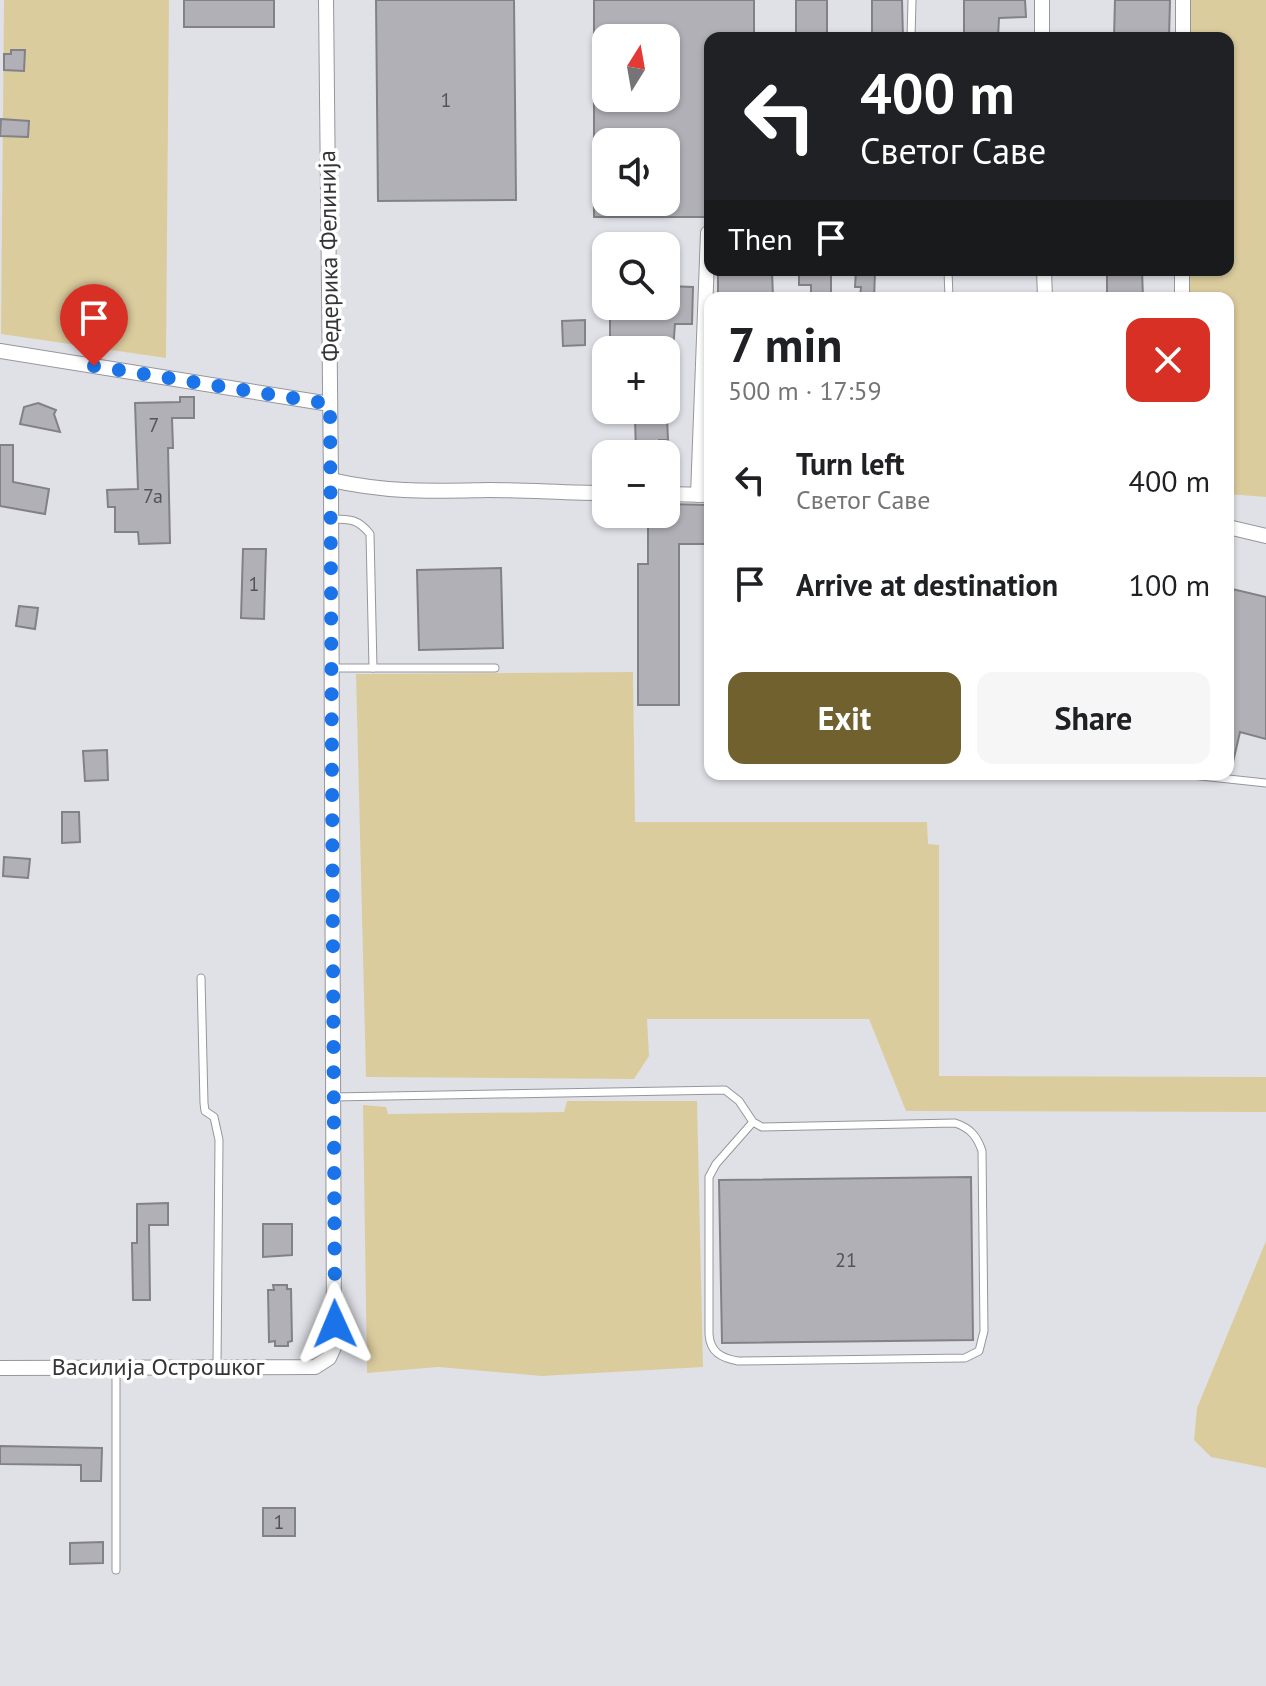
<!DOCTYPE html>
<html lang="en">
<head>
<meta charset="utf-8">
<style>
  :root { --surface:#fff; --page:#f6f6f6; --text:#202124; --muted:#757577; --accent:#70612e }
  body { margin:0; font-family:"PT Sans",sans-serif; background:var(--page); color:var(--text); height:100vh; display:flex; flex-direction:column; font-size:30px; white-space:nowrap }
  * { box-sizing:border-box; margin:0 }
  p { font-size:26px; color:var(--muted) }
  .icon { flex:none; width:44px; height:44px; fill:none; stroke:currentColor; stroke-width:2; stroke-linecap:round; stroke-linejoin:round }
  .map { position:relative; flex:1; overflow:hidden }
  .side { position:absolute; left:704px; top:292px; width:530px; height:488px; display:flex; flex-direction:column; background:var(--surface); border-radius:16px; box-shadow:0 2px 6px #0004 }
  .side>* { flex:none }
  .guide { position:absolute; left:704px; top:32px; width:530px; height:244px; border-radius:16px; box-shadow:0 2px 6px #0004; background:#202124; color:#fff; overflow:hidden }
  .needle { width:52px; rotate:11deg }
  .fabs { position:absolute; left:592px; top:24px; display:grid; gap:16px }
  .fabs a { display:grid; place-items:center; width:88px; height:88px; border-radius:16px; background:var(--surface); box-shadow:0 2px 6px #0004; font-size:40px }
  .pin { position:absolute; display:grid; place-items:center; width:68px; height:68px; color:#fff; margin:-82px -34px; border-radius:50% 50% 50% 0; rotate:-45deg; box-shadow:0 0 8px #0007 }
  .pin .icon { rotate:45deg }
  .me { position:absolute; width:88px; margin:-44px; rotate:359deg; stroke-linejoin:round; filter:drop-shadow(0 0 6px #0008) }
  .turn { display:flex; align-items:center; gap:28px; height:168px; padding:0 24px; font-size:36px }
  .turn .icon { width:104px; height:104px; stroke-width:2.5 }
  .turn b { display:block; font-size:56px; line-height:68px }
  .then { display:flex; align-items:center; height:76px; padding:0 24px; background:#0003; gap:16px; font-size:30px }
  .round { display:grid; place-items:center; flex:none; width:84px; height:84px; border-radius:16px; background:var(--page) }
  .summary { display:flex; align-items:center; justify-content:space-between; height:136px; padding:0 24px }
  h1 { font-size:48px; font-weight:800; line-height:60px }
  .button { display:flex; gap:16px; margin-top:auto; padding:16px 24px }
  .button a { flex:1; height:92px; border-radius:16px; background:var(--accent); color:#fff; font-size:32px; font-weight:800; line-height:92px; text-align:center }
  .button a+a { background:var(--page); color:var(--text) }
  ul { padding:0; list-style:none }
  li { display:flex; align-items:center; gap:24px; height:104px; padding:0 24px }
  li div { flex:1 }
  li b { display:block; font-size:30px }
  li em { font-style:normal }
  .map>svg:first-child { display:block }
  .green { fill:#dbcc9e }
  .building { fill:#b0b0b6; stroke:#818186; stroke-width:2; fill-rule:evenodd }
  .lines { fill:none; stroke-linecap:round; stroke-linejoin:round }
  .lane-casing { stroke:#96969c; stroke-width:9 }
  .street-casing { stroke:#96969c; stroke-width:16 }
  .lane { stroke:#fff; stroke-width:7 }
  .street { stroke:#fff; stroke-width:14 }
  .route { stroke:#1a73e8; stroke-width:14; stroke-dasharray:0 25.2 }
  .labels { text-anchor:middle; stroke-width:7; stroke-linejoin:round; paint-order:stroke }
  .number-label { font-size:20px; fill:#545458 }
  .street-label { font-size:24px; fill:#353538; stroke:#fff }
</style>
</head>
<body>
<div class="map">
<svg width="1266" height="1686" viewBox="0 0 1266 1686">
  <rect width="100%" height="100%" fill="#e0e1e7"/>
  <!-- green -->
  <g class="green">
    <polygon points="4,0 169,0 166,358 1,334"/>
    <polygon points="1183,0 1266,0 1266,497 1228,494 1228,298 1187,298 1186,270 1228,270 1228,38 1184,38"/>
    <polygon points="633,672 635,822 927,822 928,844 939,845 939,1076 1266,1077 1266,1112 906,1111 869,1019 647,1019 649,1056 634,1079 366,1077 356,674"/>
    <polygon points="567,1101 697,1101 703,1367 542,1376 438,1367 367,1373 363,1105 386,1107 388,1114 564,1112"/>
    <polygon points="1266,1241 1266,1468 1211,1457 1194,1440 1197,1408"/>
  </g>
  <!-- building -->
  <g class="building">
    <rect x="184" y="0" width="90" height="27"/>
    <polygon points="376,0 514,0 516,200 378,201"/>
    <path d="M594 0H754V34L727 35V38H710V217H594V86H606V98H666V38H618V34H594ZM606 142H666V202H606Z"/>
    <rect x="796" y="0" width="31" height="38"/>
    <polygon points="872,0 902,0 903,38 872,38"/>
    <polygon points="964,0 1025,0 1026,17 999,18 998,38 964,38"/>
    <polygon points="1115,0 1170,0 1169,38 1114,38"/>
    <polygon points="11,50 25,50 24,71 4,70 4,54 11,54"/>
    <polygon points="1,119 29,121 28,137 0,136"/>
    <polygon points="718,270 732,270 732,273 772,271 773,298 718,295"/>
    <polygon points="799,270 831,270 831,295 811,296 811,285 799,285"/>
    <polygon points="856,270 875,272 874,298 860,298 861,287 855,287"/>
    <polygon points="1107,270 1142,270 1143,298 1107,298"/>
    <polygon points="666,286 693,287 692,324 675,324 673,350 610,350 610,306 666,306"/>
    <polygon points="585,320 585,345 563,346 562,321"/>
    <polygon points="180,397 194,397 194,418 172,418 173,448 168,448 170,543 139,544 138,532 115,532 115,507 108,507 107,490 138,489 135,403 180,402"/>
    <polygon points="38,403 56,410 54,414 60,432 20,424 24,407"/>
    <polygon points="635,417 667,417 668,440 659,440 659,454 636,454"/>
    <polygon points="0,445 13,445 13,482 49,489 45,514 0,506"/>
    <polygon points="666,504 710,505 710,544 679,544 679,705 638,705 638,564 648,564 648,514 666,514"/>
    <polygon points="243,549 266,549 264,619 241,618"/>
    <polygon points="501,568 503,648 419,650 417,570"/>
    <polygon points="1228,588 1266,597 1266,739 1240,732 1233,762 1228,761"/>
    <polygon points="19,606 38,608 35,629 16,626"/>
    <polygon points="107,750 108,780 85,781 83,751"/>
    <polygon points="62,812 79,812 80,842 62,843"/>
    <polygon points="4,857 30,859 28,878 3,876"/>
    <polygon points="971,1177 973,1340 722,1343 719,1180"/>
    <polygon points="168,1203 168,1225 149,1225 150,1300 133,1300 132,1243 137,1243 137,1204"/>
    <polygon points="263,1224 292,1224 292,1255 263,1257"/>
    <polygon points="273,1285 287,1285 287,1289 291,1289 292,1341 288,1342 288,1346 275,1346 275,1341 269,1342 268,1290 274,1290"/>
    <polygon points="0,1446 102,1448 101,1481 81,1481 81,1465 0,1464"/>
    <rect x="263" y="1508" width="32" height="28"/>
    <polygon points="103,1542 103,1563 70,1564 70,1543"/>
  </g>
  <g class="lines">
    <defs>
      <g id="lane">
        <polyline points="911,38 912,0"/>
        <polyline points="948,270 949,298"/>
        <path d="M332 519C350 519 358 519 370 534L373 668H332"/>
        <polyline points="373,668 495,668"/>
        <polyline points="1182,774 1266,783"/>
        <polyline points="201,978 204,1103 205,1111 214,1117 219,1140 217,1367"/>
        <path d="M333 1097 725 1090 739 1101 753 1122 762 1127 955 1123C970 1128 977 1136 982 1151L984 1331 979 1351 965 1358 738 1361C721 1358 710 1352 709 1334V1177L716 1164 753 1122"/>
        <polyline points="116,1369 116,1570"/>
      </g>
      <g id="street">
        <polyline points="1042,0 1042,38"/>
        <polyline points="1183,38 1183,0"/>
        <polyline points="1044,270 1045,298"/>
        <polyline points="1182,298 1182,270"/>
        <polyline points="0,351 330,404"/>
        <path d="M331 480C389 493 431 491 489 490 528 490 567 493 606 493"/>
        <polyline points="666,494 710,495"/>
        <polyline points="698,495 708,233"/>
        <polyline points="1228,527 1266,536"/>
        <polyline points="0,1368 315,1367 329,1358 334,1347 331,480 326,0"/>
      </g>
    </defs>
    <!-- lane casing -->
    <use href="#lane" class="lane-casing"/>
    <!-- street casing -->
    <use href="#street" class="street-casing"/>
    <!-- lane -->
    <use href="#lane" class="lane"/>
    <!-- street -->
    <use href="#street" class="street"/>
  </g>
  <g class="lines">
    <!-- route -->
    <polyline class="route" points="94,366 330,404 335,1324"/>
  </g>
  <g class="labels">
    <!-- number labels -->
    <g class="number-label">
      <text x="446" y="107">1</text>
      <text x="154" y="432">7</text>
      <text x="153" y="503">7a</text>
      <text x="254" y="591">1</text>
      <text x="846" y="1267">21</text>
      <text x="279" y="1529">1</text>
    </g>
    <!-- street labels -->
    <g class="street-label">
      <text transform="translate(329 256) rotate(-91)" y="8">Федерика Фелинија</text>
      <text x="158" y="1375">Василија Острошког</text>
    </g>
  </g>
</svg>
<div class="fabs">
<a><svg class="needle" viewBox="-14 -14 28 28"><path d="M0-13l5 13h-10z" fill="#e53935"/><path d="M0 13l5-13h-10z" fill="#757577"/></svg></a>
<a><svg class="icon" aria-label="sound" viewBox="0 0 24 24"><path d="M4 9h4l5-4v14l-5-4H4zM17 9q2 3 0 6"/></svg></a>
<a><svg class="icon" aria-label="search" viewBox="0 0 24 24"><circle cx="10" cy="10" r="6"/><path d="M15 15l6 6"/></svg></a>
<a>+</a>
<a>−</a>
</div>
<div class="pin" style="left:94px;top:366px;background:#d93025"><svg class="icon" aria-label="arrive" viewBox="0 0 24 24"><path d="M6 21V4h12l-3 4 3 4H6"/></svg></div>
<svg class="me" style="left:335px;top:1324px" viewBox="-20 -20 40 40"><path d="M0-17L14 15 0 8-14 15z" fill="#1a73e8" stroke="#fff" stroke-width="4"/></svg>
<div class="guide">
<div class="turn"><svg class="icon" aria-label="left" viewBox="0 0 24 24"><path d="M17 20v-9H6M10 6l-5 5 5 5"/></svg><div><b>400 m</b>Светог Саве</div></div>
<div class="then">Then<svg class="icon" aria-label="arrive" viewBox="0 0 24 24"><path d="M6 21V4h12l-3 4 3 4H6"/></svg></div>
</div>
<section class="side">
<div class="summary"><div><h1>7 min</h1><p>500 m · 17:59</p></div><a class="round" style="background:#d93025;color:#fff"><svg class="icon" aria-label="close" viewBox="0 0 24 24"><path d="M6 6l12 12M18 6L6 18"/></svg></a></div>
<ul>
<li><svg class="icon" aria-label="left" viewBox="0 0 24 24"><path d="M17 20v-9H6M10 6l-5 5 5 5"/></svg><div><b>Turn left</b><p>Светог Саве</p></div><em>400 m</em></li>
<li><svg class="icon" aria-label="arrive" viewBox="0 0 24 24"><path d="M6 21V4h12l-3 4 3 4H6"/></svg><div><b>Arrive at destination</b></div><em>100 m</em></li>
</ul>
<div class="button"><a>Exit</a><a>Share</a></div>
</section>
</div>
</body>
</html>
